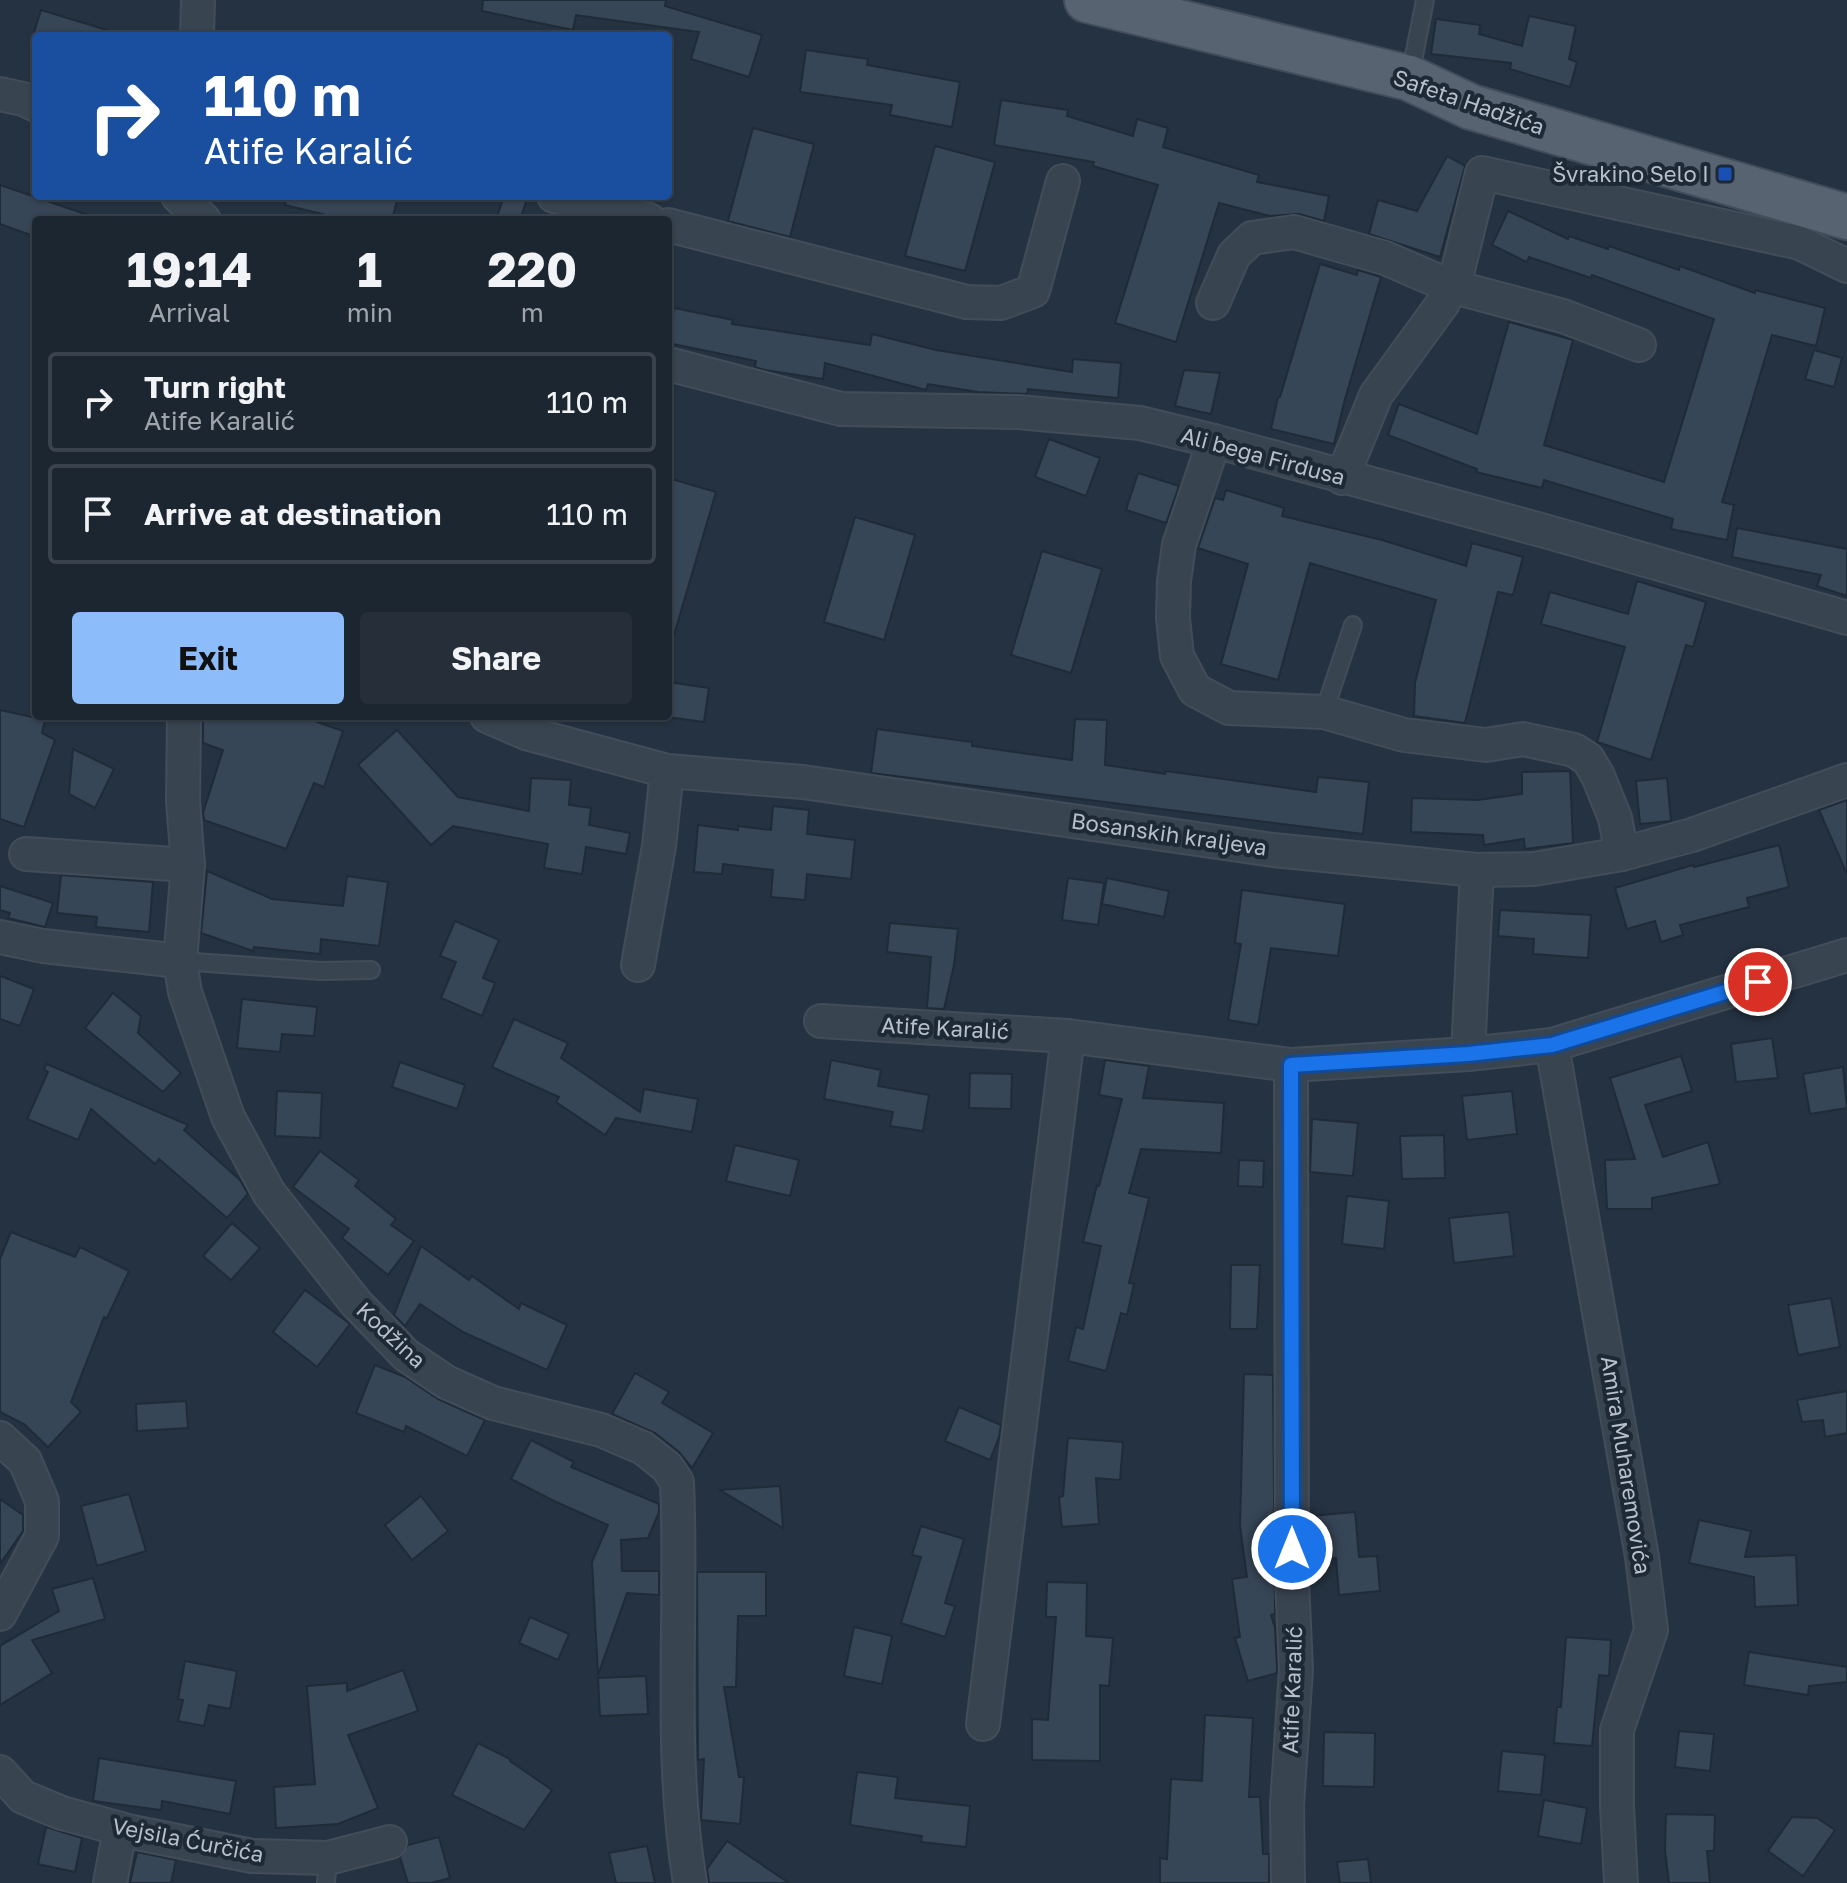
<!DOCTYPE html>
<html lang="en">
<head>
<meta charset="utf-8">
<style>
  :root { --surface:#1c2631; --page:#252e39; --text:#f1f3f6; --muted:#a0a5ab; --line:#3a434d; --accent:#8cbcfa }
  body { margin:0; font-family:"Golos Text",sans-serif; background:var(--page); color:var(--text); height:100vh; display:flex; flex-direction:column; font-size:30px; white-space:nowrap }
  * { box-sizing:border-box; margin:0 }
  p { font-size:26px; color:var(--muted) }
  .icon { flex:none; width:44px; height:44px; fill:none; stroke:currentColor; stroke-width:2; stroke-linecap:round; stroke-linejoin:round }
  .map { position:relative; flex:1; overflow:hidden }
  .details { position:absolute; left:32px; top:216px; width:640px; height:504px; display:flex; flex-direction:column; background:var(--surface); border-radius:8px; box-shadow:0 2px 6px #0004,0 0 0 2px var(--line) }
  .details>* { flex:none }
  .hud { position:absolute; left:32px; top:32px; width:640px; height:168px; border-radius:8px; box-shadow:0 2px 6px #0004,0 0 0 2px var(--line); background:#1a4fa0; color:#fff; overflow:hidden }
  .pin { position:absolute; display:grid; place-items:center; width:68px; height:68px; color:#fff; margin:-34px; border:4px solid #fff; border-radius:50%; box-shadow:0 2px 8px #0007 }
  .me { position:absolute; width:88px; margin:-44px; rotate:0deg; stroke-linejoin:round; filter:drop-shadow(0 0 6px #0008) }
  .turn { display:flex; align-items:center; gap:28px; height:168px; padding:0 40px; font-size:36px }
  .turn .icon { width:104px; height:104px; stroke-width:2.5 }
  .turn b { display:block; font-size:56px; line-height:68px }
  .eta { display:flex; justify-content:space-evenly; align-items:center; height:136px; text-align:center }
  .eta b { font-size:48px; font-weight:700; line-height:56px }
  .cta { display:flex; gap:16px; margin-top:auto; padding:16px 40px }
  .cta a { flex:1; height:92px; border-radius:8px; background:var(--accent); color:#111; font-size:32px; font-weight:700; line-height:92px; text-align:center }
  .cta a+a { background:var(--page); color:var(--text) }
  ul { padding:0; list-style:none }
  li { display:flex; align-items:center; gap:24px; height:100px; margin:0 16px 12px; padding:0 24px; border:4px solid var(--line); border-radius:8px }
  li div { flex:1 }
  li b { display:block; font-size:30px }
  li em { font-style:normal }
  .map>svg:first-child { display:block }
  .building { fill:#374657; stroke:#202b38; stroke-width:2 }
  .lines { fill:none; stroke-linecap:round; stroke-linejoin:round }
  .service-casing { stroke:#434d5a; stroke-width:20 }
  .minor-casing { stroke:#434d5a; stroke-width:36 }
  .primary-casing { stroke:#434d5a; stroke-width:48 }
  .service { stroke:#394451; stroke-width:16 }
  .minor { stroke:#394451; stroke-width:32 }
  .primary { stroke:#576371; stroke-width:44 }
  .route-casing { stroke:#114b97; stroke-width:20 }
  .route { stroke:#1a73e8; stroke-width:14 }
  .transit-dot { fill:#1a4fb4; stroke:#1e2936; stroke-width:3 }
  .labels { text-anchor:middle; stroke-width:8; stroke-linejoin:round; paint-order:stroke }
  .street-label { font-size:22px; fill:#b6bfcb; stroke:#1e2936 }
  .poi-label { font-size:22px; fill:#b6bfcb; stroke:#1e2936; text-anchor:end }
</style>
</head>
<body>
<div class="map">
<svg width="1847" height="1883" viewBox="0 0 1847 1883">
  <rect width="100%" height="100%" fill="#253241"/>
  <!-- building -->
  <g class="building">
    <polygon points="483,0 666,0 665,6 762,35 749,77 691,59 699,32 576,15 573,30 482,11"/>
    <polygon points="41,10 107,30 106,36 33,36"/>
    <polygon points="1529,16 1576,26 1569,59 1577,62 1570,87 1510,69 1511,63 1431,54 1436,19 1480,25 1479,34 1522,46"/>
    <polygon points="806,50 868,59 867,65 960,82 952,127 890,115 892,105 800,92"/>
    <polygon points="1001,100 1068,110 1067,116 1133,136 1137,119 1168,128 1163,147 1259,175 1257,182 1329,196 1324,221 1299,214 1270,216 1219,203 1176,342 1115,323 1158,185 1093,166 1094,162 994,145"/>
    <polygon points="753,128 814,144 790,237 728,221"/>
    <polygon points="935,146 995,162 965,271 905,256"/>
    <polygon points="1447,156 1465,166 1440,257 1369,234 1378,200 1417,211"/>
    <polygon points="0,185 91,216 90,220 36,220 36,237 0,224"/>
    <polygon points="286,196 398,196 392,220 347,220 285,205"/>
    <polygon points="504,196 528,196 520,220 496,220"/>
    <polygon points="1508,211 1568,239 1569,236 1608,249 1609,246 1679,270 1680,266 1755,293 1755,290 1825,308 1816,346 1772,335 1722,502 1734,505 1727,540 1671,529 1673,519 1544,480 1542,488 1476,472 1477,469 1388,435 1399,404 1477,434 1509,322 1573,340 1544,445 1664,482 1714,319 1592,275 1591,278 1529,257 1527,262 1492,245"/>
    <polygon points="1320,264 1357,275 1358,270 1381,277 1345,399 1334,444 1271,429 1278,397 1280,397"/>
    <polygon points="674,308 733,320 732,324 870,345 872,334 936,350 1072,372 1073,359 1121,363 1118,398 1028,389 1027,394 978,392 928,384 926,390 825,363 823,379 765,370 755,367 756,361 668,343"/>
    <polygon points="1814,350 1842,358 1834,387 1805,379"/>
    <polygon points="1184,370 1220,373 1211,414 1175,406"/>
    <polygon points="1049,439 1100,458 1086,496 1035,477"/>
    <polygon points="1138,473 1179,486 1166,523 1126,510"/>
    <polygon points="668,478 716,492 674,635 668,634"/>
    <polygon points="1226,490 1284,508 1282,516 1382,540 1466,566 1472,543 1523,557 1513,595 1498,592 1465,723 1414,716 1415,683 1436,600 1310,563 1278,680 1221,664 1248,564 1198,548 1215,498 1223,500"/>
    <polygon points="855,517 915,535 884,640 824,622"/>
    <polygon points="1737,528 1847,549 1847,596 1817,586 1821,575 1732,557"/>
    <polygon points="1042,551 1102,569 1071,673 1011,655"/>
    <polygon points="1637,581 1706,602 1693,647 1686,645 1651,760 1597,742 1625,647 1541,624 1550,592 1628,614"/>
    <polygon points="668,682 709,688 704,722 668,717"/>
    <polygon points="0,710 45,720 42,733 55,740 24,827 0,819"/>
    <polygon points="203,716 300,716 343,731 324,787 314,783 286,849 204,820 203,813 223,750 203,743"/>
    <polygon points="1075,719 1107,720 1105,765 1165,774 1166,771 1316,792 1318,777 1369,782 1363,834 871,773 877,729 972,742 972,746 1072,760"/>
    <polygon points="397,730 458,797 529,811 531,778 571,780 569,805 591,808 589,825 630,833 626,854 586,847 582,874 544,868 548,844 453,826 431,845 358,765"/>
    <polygon points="73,749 114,769 95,808 69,794"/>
    <polygon points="1570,771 1573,843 1525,849 1524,839 1484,845 1483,835 1411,832 1412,798 1478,800 1522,794 1522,772"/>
    <polygon points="1667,778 1671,821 1640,824 1636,781"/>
    <polygon points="1847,800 1847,874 1819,810"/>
    <polygon points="773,806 809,810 807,834 855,840 851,879 807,874 805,900 771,897 773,870 723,864 722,874 694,872 698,825 738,830 738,826 771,830"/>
    <polygon points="1779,845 1789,887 1747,898 1749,907 1680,925 1683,935 1661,942 1655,921 1627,929 1615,888 1693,865 1694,867"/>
    <polygon points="207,871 272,899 343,906 347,876 388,882 379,946 321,939 320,954 254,947 253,951 201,933"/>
    <polygon points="61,875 153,882 149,932 96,927 97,917 57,913"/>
    <polygon points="1068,878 1104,883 1098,925 1062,920"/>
    <polygon points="1107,878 1169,891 1164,917 1102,904"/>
    <polygon points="0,886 53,903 45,927 8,918 10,913 0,910"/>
    <polygon points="1242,890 1345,904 1338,956 1271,948 1258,1025 1228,1020 1241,944 1235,943"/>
    <polygon points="1500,910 1591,915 1588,958 1533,954 1534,939 1498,936"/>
    <polygon points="455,921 499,940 483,978 495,983 482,1016 441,998 456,962 440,956"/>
    <polygon points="890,923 958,929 954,965 944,1009 927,1008 931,957 887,952"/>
    <polygon points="0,976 34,989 20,1026 0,1019"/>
    <polygon points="113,993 141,1016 138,1033 181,1073 163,1092 85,1028"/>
    <polygon points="242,999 317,1007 314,1036 282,1034 280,1052 237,1048"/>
    <polygon points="514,1019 568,1043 561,1058 640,1112 644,1089 698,1099 692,1132 616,1118 605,1135 556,1102 559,1097 492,1067"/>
    <polygon points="1772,1038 1778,1078 1736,1082 1731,1044"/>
    <polygon points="1681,1056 1692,1091 1645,1105 1663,1157 1708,1142 1720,1184 1652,1198 1652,1209 1607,1209 1605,1160 1635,1159 1610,1078"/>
    <polygon points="831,1060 881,1070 878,1086 929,1095 923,1131 890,1126 893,1112 824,1099"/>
    <polygon points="1105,1060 1149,1066 1143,1098 1224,1103 1221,1153 1141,1149 1129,1193 1149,1198 1129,1283 1134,1284 1127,1315 1121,1313 1106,1371 1068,1361 1076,1327 1083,1329 1101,1246 1083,1242 1097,1185 1099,1186 1122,1099 1099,1095"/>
    <polygon points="400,1062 465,1085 457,1109 392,1087"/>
    <polygon points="47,1064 188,1125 184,1130 240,1180 248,1194 227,1218 159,1159 155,1164 91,1109 78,1140 27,1119 48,1072 44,1069"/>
    <polygon points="1843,1067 1847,1108 1810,1114 1803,1074"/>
    <polygon points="970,1073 1012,1074 1011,1109 969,1108"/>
    <polygon points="277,1091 322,1093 320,1138 275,1136"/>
    <polygon points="1512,1091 1517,1134 1467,1140 1462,1096"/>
    <polygon points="1312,1119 1358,1123 1353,1176 1310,1172"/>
    <polygon points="1444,1135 1445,1178 1402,1179 1400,1136"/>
    <polygon points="735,1145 799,1160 790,1196 726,1181"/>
    <polygon points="320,1151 359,1180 355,1186 396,1219 391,1225 414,1241 388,1275 342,1238 349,1229 293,1187"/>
    <polygon points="1239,1160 1264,1161 1263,1187 1238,1186"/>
    <polygon points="1347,1196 1389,1201 1384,1249 1342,1244"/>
    <polygon points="1509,1212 1514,1256 1454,1263 1449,1218"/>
    <polygon points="232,1223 260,1248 231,1280 203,1256"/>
    <polygon points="11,1232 75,1257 80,1247 129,1271 107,1318 104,1317 71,1402 81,1412 48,1447 24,1424 0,1412 0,1259"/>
    <polygon points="421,1246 469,1280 472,1276 519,1309 521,1303 567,1325 547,1370 463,1332 420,1304 405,1326 394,1315"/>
    <polygon points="1231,1265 1260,1265 1257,1329 1230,1329"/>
    <polygon points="305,1290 350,1324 317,1367 273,1332"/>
    <polygon points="1831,1298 1840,1347 1798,1355 1788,1305"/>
    <polygon points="375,1365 405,1377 438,1399 485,1420 467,1456 406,1426 404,1432 356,1413"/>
    <polygon points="635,1373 669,1392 662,1403 713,1433 692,1468 679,1452 655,1433 612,1414"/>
    <polygon points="1244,1374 1273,1375 1275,1614 1271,1615 1275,1628 1277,1669 1277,1673 1248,1681 1235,1638 1240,1637 1232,1579 1247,1577 1240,1526"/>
    <polygon points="1847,1391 1847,1433 1825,1437 1823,1420 1802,1422 1797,1400"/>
    <polygon points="186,1401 188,1428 137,1431 136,1404"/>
    <polygon points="959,1407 1001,1425 999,1437 990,1460 945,1441"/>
    <polygon points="1068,1438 1123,1442 1120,1480 1096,1478 1099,1524 1062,1527 1059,1497 1063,1496"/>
    <polygon points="531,1440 574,1462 571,1467 659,1504 659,1512 648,1538 621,1540 622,1571 659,1571 659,1595 627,1593 598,1675 592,1562 608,1525 554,1501 511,1479"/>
    <polygon points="780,1486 783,1528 720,1490"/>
    <polygon points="129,1494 146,1551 97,1566 81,1506"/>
    <polygon points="421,1496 448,1531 412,1560 385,1525"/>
    <polygon points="0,1499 23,1515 23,1531 0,1564"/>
    <polygon points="1355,1512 1359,1557 1377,1556 1380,1591 1339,1595 1336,1558 1311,1560 1311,1516"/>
    <polygon points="1699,1520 1751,1531 1745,1557 1796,1555 1798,1605 1755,1607 1754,1577 1689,1563"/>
    <polygon points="921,1526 964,1539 945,1603 955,1606 945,1637 901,1623 921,1557 912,1555"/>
    <polygon points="697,1572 766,1572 766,1616 738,1616 736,1687 724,1687 739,1777 744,1777 740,1824 701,1820 704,1759 698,1760"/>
    <polygon points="93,1578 105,1619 32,1640 52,1673 0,1705 0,1646 59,1611 52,1589"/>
    <polygon points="1047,1582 1087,1583 1086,1636 1113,1638 1109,1686 1100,1685 1100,1761 1032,1760 1032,1719 1048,1720 1056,1617 1046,1617"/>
    <polygon points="530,1617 569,1634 558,1660 519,1643"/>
    <polygon points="854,1627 892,1636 882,1684 844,1676"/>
    <polygon points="1566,1637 1611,1640 1609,1676 1599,1675 1592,1746 1554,1743 1557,1707 1561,1707"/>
    <polygon points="1749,1652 1847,1667 1847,1682 1809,1686 1808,1695 1744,1685"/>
    <polygon points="185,1661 237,1671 230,1709 209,1705 204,1726 178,1721 183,1700 178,1699"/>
    <polygon points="403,1670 418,1711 348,1735 378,1808 338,1824 276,1828 274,1787 315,1784 307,1686 347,1683 347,1691"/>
    <polygon points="646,1676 648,1714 600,1716 598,1678"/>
    <polygon points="1205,1715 1253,1718 1249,1797 1260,1797 1263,1854 1269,1854 1269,1883 1160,1883 1160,1858 1167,1859 1171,1779 1202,1781"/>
    <polygon points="1679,1731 1714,1734 1710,1771 1675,1767"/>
    <polygon points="1324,1732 1375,1733 1374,1787 1323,1786"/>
    <polygon points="478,1743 510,1759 510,1761 552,1790 524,1830 452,1795"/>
    <polygon points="1502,1751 1545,1755 1541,1795 1498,1791"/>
    <polygon points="99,1758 236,1781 230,1814 162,1801 161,1810 93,1801"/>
    <polygon points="857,1772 898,1777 895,1798 970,1806 966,1847 921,1842 922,1836 850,1825"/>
    <polygon points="1544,1800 1587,1808 1581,1844 1538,1836"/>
    <polygon points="1666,1814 1715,1815 1714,1851 1707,1851 1710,1883 1669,1883 1665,1850"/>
    <polygon points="1792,1817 1817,1818 1835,1830 1803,1876 1768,1851"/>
    <polygon points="46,1827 82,1838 75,1872 38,1864"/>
    <polygon points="439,1837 450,1878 431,1883 408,1883 400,1857 408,1845"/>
    <polygon points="727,1841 789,1883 709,1883 707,1869"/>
    <polygon points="647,1846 655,1883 616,1883 609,1853"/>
    <polygon points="137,1852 176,1860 171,1883 130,1883"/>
    <polygon points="1368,1859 1371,1883 1340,1883 1337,1862"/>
  </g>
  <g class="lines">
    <defs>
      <g id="service">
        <polyline points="1410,76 1425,0"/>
        <polyline points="1324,712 1353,625"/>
        <polyline points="180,961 321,971 371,970"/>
        <polyline points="326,1883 328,1858"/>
      </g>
      <g id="minor">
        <polyline points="197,36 198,0"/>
        <polyline points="0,94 23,99 36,105"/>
        <polyline points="178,196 204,220"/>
        <polyline points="554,196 649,220"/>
        <polyline points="668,225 967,302 1001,303 1033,291 1063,181"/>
        <polyline points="1213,303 1234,255 1252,238 1294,232 1385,258 1450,286 1563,316 1639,345"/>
        <polyline points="668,364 841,409 1018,412 1140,423 1214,441 1552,533 1847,618"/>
        <polyline points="1214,441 1179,545 1174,581 1173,618 1177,656 1195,690 1229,708 1324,712 1404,735 1486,745 1523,739 1574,750 1588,759 1598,776 1615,818 1622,854"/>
        <polyline points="1342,478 1376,395 1443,303 1458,270 1482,173 1800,243 1847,266"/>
        <path d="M184 716 183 801 188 865 180 961 185 992 228 1117 269 1193 356 1303 406 1355 446 1382 493 1403 601 1430 643 1448 667 1467 677 1482C683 1615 668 1750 690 1883"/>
        <polyline points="487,716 526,733 667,771 803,782 1273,850 1477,870 1534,869 1622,854 1692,835 1847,780"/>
        <polyline points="26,854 188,865"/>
        <polyline points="0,937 43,946 180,961"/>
        <polyline points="638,965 659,846 667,771"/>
        <polyline points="821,1021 1068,1036 1291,1065 1468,1054 1552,1045 1847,955"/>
        <polyline points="1552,1045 1642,1557 1651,1630 1617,1730 1617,1806 1621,1883"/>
        <polyline points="1468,1054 1477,870"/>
        <polyline points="0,1438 25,1461 42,1501 42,1536 0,1614"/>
        <polyline points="983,1724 1068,1036"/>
        <polyline points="0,1772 23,1797 62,1813 132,1832 252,1856 328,1858 390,1842"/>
        <polyline points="110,1883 120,1829"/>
        <polyline points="1288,1883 1287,1805 1296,1669 1292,1579 1291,1065"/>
      </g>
      <polyline id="primary" points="1087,0 1409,78 1471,107 1847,217"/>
    </defs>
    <!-- service casing -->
    <use href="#service" class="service-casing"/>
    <!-- minor casing -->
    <use href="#minor" class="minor-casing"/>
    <!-- primary casing -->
    <use href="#primary" class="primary-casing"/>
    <!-- service -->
    <use href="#service" class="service"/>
    <!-- minor -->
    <use href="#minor" class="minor"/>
    <!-- primary -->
    <use href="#primary" class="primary"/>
  </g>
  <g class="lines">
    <defs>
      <polyline id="route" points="1292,1549 1291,1065 1468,1054 1552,1045 1758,982"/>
    </defs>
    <!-- route casing -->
    <use href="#route" class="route-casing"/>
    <!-- route -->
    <use href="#route" class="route"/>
  </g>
  <!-- markers -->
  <rect class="transit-dot" x="1717" y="166" width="16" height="16" rx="4"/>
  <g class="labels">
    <!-- street labels -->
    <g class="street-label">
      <text transform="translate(1469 102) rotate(19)" y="8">Safeta Hadžića</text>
      <text transform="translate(1263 456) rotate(15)" y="8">Ali bega Firdusa</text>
      <text transform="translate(1169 834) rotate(8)" y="8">Bosanskih kraljeva</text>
      <text transform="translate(945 1028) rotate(3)" y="8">Atife Karalić</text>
      <text transform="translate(391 1335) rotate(43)" y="8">Kodžina</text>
      <text transform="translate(1626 1465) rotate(81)" y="8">Amira Muharemovića</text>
      <text transform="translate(1292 1690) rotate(-88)" y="8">Atife Karalić</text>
      <text transform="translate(188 1840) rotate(11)" y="8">Vejsila Ćurčića</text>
    </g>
    <!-- poi labels -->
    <g class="poi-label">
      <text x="1709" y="182">Švrakino Selo I</text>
    </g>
  </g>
</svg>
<div class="pin" style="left:1758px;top:982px;background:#d93025"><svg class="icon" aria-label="arrive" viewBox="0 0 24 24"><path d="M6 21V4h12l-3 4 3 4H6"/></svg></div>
<svg class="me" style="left:1292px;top:1549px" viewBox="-20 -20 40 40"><circle r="17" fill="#1a73e8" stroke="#fff" stroke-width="3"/><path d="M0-11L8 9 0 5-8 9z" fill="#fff"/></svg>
<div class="hud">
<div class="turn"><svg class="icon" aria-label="right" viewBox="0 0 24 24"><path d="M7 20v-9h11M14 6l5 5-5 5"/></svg><div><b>110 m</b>Atife Karalić</div></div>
</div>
<section class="details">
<div class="eta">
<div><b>19:14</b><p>Arrival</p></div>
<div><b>1</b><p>min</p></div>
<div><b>220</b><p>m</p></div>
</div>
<ul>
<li><svg class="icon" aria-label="right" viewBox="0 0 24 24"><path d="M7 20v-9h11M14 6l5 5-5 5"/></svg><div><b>Turn right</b><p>Atife Karalić</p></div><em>110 m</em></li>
<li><svg class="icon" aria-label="arrive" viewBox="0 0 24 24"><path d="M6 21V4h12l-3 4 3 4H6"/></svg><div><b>Arrive at destination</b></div><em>110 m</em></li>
</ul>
<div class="cta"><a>Exit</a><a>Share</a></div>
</section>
</div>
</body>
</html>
